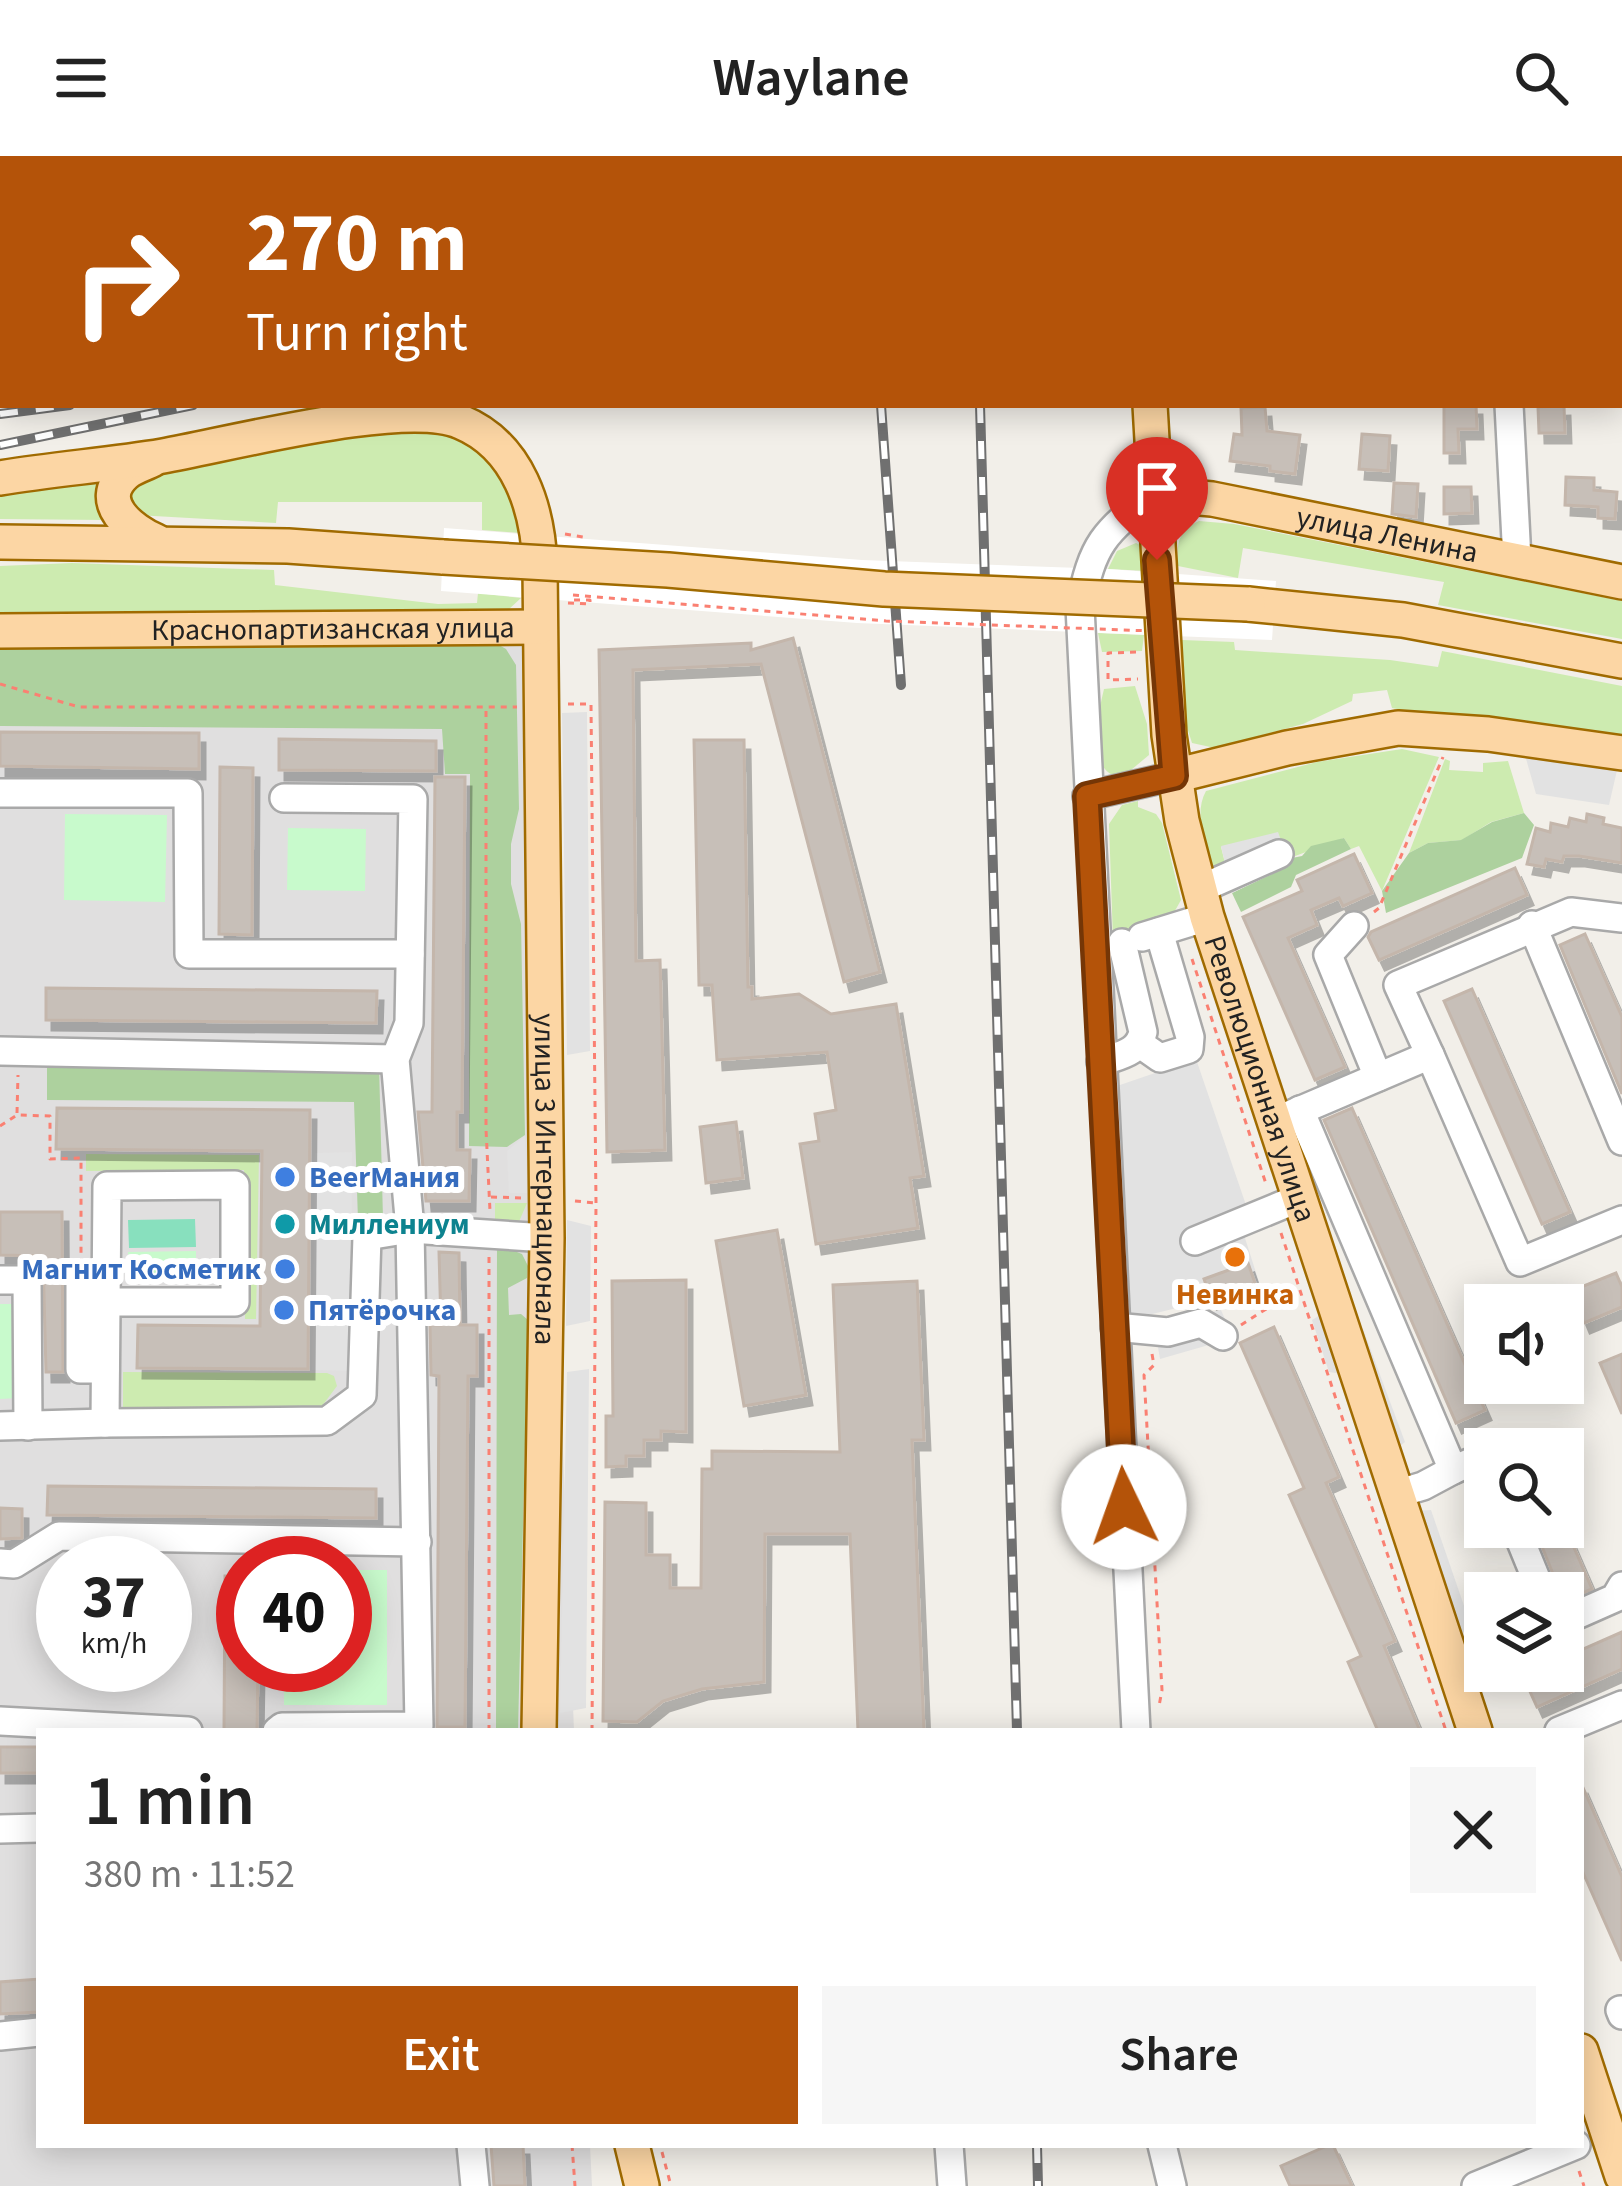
<!DOCTYPE html>
<html lang="en">
<head>
<meta charset="utf-8">
<style>
  :root { --surface:#fff; --page:#f6f6f6; --text:#222; --muted:#767676; --accent:#b45309 }
  body { margin:0; font-family:"Source Sans 3",sans-serif; background:var(--page); color:var(--text); height:100vh; display:flex; flex-direction:column; font-size:45px; white-space:nowrap }
  * { box-sizing:border-box; margin:0 }
  p { font-size:39px; color:var(--muted) }
  .icon { flex:none; width:66px; height:66px; fill:none; stroke:currentColor; stroke-width:2; stroke-linecap:round; stroke-linejoin:round }
  .map { position:relative; flex:1; overflow:hidden }
  .details { position:absolute; left:36px; top:1572px; width:1548px; height:420px; display:flex; flex-direction:column; background:var(--surface); border-radius:0px; box-shadow:0 6px 30px #0003 }
  .details>* { flex:none }
  .guide { position:absolute; left:0px; top:0px; width:1623px; height:252px; box-shadow:0 6px 30px #0003; background:#b45309; color:#fff; overflow:hidden }
  .buttons { position:absolute; left:1464px; top:1128px; display:grid; gap:24px }
  .buttons a { display:grid; place-items:center; width:120px; height:120px; border-radius:0px; background:var(--surface); box-shadow:0 6px 30px #0003; font-size:60px }
  .speed { position:absolute; left:36px; top:1380px; display:flex; gap:24px; font-size:60px; font-weight:700; text-align:center }
  .speed>* { display:grid; place-content:center; width:156px; height:156px; border-radius:50%; background:var(--surface); box-shadow:0 6px 30px #0003; line-height:1 }
  .speed small { font-size:30px; font-weight:400 }
  .speed .limit { border:18px solid #d22; background:#fff; color:#111 }
  .pin { position:absolute; display:grid; place-items:center; width:102px; height:102px; color:#fff; margin:-123px -51px; border-radius:50% 50% 50% 0; rotate:-45deg; box-shadow:0 0 12px #0007 }
  .pin .icon { rotate:45deg }
  .me { position:absolute; width:132px; margin:-66px; rotate:357deg; stroke-linejoin:round; filter:drop-shadow(0 0 9px #0008) }
  .turn { display:flex; align-items:center; gap:42px; height:252px; padding:0 48px; font-size:54px }
  .turn .icon { width:156px; height:156px; stroke-width:2.5 }
  .turn b { display:block; font-size:84px; line-height:102px }
  .round { display:grid; place-items:center; flex:none; width:126px; height:126px; border-radius:0px; background:var(--page) }
  .overview { display:flex; align-items:center; justify-content:space-between; height:204px; padding:0 48px }
  h1 { font-size:72px; font-weight:600; line-height:90px }
  .cta { display:flex; gap:24px; margin-top:auto; padding:24px 48px }
  .cta a { flex:1; height:138px; border-radius:0px; background:var(--accent); color:#fff; font-size:48px; font-weight:600; line-height:138px; text-align:center }
  .cta a+a { background:var(--page); color:var(--text) }
  header { display:flex; justify-content:space-between; align-items:center; height:156px; padding:0 48px; background:var(--surface); font-size:54px; font-weight:600 }
  .map>svg:first-child { display:block }
  .residential { fill:#e0dfdf; fill-rule:evenodd }
  .grass { fill:#cdebb0 }
  .forest { fill:#add19e }
  .park { fill:#c8facc }
  .pitch { fill:#88e0be }
  .parking { fill:#e2e2e2 }
  .pier { fill:#fff }
  .building { fill:#c7bfb8; stroke:#c4b6ab; stroke-width:3; filter:url(#shadow) }
  .lines { fill:none; stroke-linecap:round; stroke-linejoin:round }
  .minor-casing { stroke:#a9a9a9; stroke-width:32 }
  .major-casing { stroke:#a06b00; stroke-width:38 }
  .path { stroke:#fa8072; stroke-width:3; stroke-dasharray:6 6; stroke-linecap:butt }
  .minor { stroke:#fff; stroke-width:27 }
  .major { stroke:#fcd6a4; stroke-width:33 }
  .rail-casing { stroke:#707070; stroke-width:10 }
  .rail { stroke:#fff; stroke-width:6; stroke-dasharray:18; stroke-linecap:butt }
  .major-bridge-casing { stroke:#a06b00; stroke-width:38; stroke-linecap:butt }
  .path-bridge { stroke:#fa8072; stroke-width:3; stroke-dasharray:6 6; stroke-linecap:butt }
  .major-bridge { stroke:#fcd6a4; stroke-width:33 }
  .route-casing { stroke:#753606; stroke-width:30 }
  .route { stroke:#b45309; stroke-width:21 }
  .shop-dot { fill:#3f7fe0; stroke:#fff; stroke-width:4.5 }
  .culture-dot { fill:#0f9aa8; stroke:#fff; stroke-width:4.5 }
  .food-dot { fill:#e8710a; stroke:#fff; stroke-width:4.5 }
  .labels { text-anchor:middle; stroke-width:12; stroke-linejoin:round; paint-order:stroke }
  .street-label { font-size:30px; fill:#222; stroke:#fff }
  .shop-label { font-size:30px; font-weight:bold; fill:#366cbe; stroke:#fff; text-anchor:start }
  .culture-label { font-size:30px; font-weight:bold; fill:#0d838f; stroke:#fff; text-anchor:start }
  .food-label { font-size:30px; font-weight:bold; fill:#c56008; stroke:#fff }
</style>
</head>
<body>
<header><svg class="icon" aria-label="menu" viewBox="0 0 24 24"><path d="M4 6h16M4 12h16M4 18h16"/></svg>Waylane<svg class="icon" aria-label="search" viewBox="0 0 24 24"><circle cx="10" cy="10" r="6"/><path d="M15 15l6 6"/></svg></header>
<div class="map">
<svg width="1622" height="2030" viewBox="0 0 1622 2030">
  <defs>
    <filter id="shadow"><feDropShadow dx="6" dy="10" stdDeviation="0" flood-color="#0004"/></filter>
  </defs>
  <rect width="100%" height="100%" fill="#f2efe9"/>
  <!-- residential -->
  <path class="residential" d="M0 447 531 478 574 1575H39V1989H590L592 2030H0ZM63 1407H165V1509H63ZM243 1407H345V1509H243Z"/>
  <!-- grass -->
  <g class="grass">
    <path d="M413 271C425 273 440 274 451 278 490 294 513 338 520 377L482 374V346H278L276 367 136 359 126 330 139 321 300 285Z"/>
    <polygon points="111,311 106,364 0,363 0,327"/>
    <path d="M1199 365 1234 368 1622 445V483L1438 449 1444 426 1243 392 1238 422 1178 410C1177 388 1177 375 1199 365Z"/>
    <polygon points="1136,387 1142,390 1147,415 1108,413 1117,395"/>
    <polygon points="72,407 274,414 275,429 438,448 477,447 478,437 521,442 508,454 289,461 0,456 0,410"/>
    <polygon points="1098,477 1144,479 1142,495 1102,496"/>
    <polygon points="1182,484 1234,486 1235,494 1390,504 1438,511 1442,495 1622,530 1622,586 1437,561 1392,552 1387,534 1353,538 1352,545 1303,568 1215,592 1192,587 1185,565"/>
    <path d="M1135 530 1147 568 1149 599 1131 614 1132 621C1083 628 1097 562 1104 533Z"/>
    <path d="M1402 593 1439 601 1382 735 1359 690 1351 693 1344 682 1287 703 1221 691 1226 711 1215 720C1208 694 1192 660 1206 635L1317 606Z"/>
    <polygon points="1445,603 1450,605 1449,614 1483,616 1483,607 1508,605 1524,657 1491,666 1462,684 1428,687 1409,697"/>
    <polygon points="1138,645 1138,651 1156,658 1162,667 1181,744 1167,769 1113,784 1109,668 1122,649"/>
    <polygon points="86,998 259,999 256,1163 245,1163 244,1014 86,1015"/>
    <polygon points="495,1047 527,1047 518,1068 495,1072"/>
    <polygon points="123,1216 327,1217 334,1220 337,1230 322,1250 300,1254 123,1255"/>
  </g>
  <!-- forest -->
  <g class="forest">
    <polygon points="0,481 492,485 506,493 516,509 519,653 511,688 511,728 521,768 525,979 507,991 469,990 470,618 445,618 442,573 0,570"/>
    <polygon points="1524,657 1534,669 1522,702 1386,757 1382,735 1409,697 1428,687 1461,684 1492,666"/>
    <polygon points="1344,682 1351,693 1296,719 1291,731 1241,756 1232,737 1289,710 1287,703 1302,700 1311,690"/>
    <polygon points="47,903 379,908 383,1063 358,1064 354,946 47,944"/>
    <polygon points="497,1088 522,1098 528,1110 527,1122 508,1132 509,1159 521,1158 528,1164 518,1575 496,1575"/>
  </g>
  <!-- park -->
  <g class="park">
    <polygon points="65,658 167,659 165,746 64,744"/>
    <polygon points="288,672 366,673 365,735 287,734"/>
    <polygon points="196,1095 196,1126 129,1126 128,1096"/>
    <polygon points="0,1148 16,1148 17,1242 0,1243"/>
    <polygon points="345,1414 387,1414 387,1549 284,1549 284,1509 345,1509"/>
  </g>
  <!-- pitch -->
  <polygon class="pitch" points="195,1063 196,1091 129,1092 128,1064"/>
  <!-- parking -->
  <g class="parking">
    <polygon points="587,556 590,895 567,899 562,557"/>
    <polygon points="1523,592 1618,610 1609,649 1536,638"/>
    <polygon points="1278,676 1290,709 1232,737 1221,690"/>
    <polygon points="1196,903 1247,1052 1244,1079 1259,1126 1205,1145 1128,1164 1117,930"/>
    <polygon points="525,980 528,1037 509,1037 507,995"/>
    <polygon points="352,996 351,1215 312,1214 315,997"/>
    <polygon points="567,1064 591,1070 590,1165 566,1170"/>
    <polygon points="1221,1154 1233,1182 1160,1203 1154,1168"/>
    <polygon points="1322,1158 1342,1218 1329,1216 1312,1164"/>
    <polygon points="1363,1173 1405,1286 1394,1295 1352,1174"/>
    <polygon points="589,1213 586,1552 560,1557 567,1216"/>
    <polygon points="1431,1354 1471,1470 1459,1479 1416,1355"/>
  </g>
  <!-- pier -->
  <polygon class="pier" points="444,372 862,404 1108,413 1276,425 1272,484 857,467 441,435"/>
  <!-- building -->
  <g class="building">
    <polygon points="1444,249 1476,249 1477,273 1458,273 1459,297 1444,297"/>
    <polygon points="1564,250 1565,277 1539,277 1538,251"/>
    <polygon points="1265,251 1267,275 1300,279 1295,318 1270,315 1270,310 1230,305 1234,278 1242,279 1241,252"/>
    <polygon points="1362,278 1390,280 1388,315 1359,313"/>
    <polygon points="1566,321 1594,322 1594,334 1617,336 1615,363 1598,362 1598,351 1565,349"/>
    <polygon points="1394,327 1418,328 1416,361 1392,358"/>
    <polygon points="1444,331 1471,331 1472,357 1444,358"/>
    <polygon points="793,482 880,816 844,826 761,508 633,514 636,805 660,804 665,994 607,996 599,494 751,487 751,494"/>
    <polygon points="0,576 199,577 199,613 0,610"/>
    <polygon points="279,583 436,585 436,615 279,614"/>
    <polygon points="694,584 744,584 748,831 752,831 752,843 799,838 831,858 896,848 924,1020 910,1022 918,1072 816,1088 800,988 819,985 815,958 836,954 827,896 717,904 712,829 699,829"/>
    <polygon points="220,611 253,612 252,779 219,778"/>
    <polygon points="435,621 465,621 462,956 457,956 457,994 470,994 469,1045 426,1045 418,956 432,956"/>
    <polygon points="1587,658 1604,662 1603,668 1622,672 1622,707 1579,700 1564,700 1562,706 1546,703 1544,711 1527,708 1536,672 1550,676 1551,667 1568,671 1570,662 1586,666"/>
    <polygon points="1354,698 1372,737 1343,750 1339,742 1311,754 1317,769 1288,782 1345,911 1315,924 1243,761 1302,735 1297,724"/>
    <polygon points="1515,712 1527,739 1379,804 1368,781 1371,776"/>
    <polygon points="1585,778 1622,861 1622,938 1560,789"/>
    <polygon points="46,832 377,835 376,867 46,864"/>
    <polygon points="1472,833 1570,1056 1542,1068 1444,845"/>
    <polygon points="57,952 310,954 308,1213 137,1212 138,1169 260,1170 262,995 56,993"/>
    <polygon points="1352,952 1485,1254 1456,1267 1324,964"/>
    <polygon points="736,966 743,1022 706,1027 700,971"/>
    <polygon points="0,1056 62,1056 63,1216 46,1216 43,1100 0,1099"/>
    <polygon points="777,1074 806,1239 744,1250 716,1085"/>
    <polygon points="439,1096 459,1097 460,1169 477,1169 477,1220 468,1220 465,1571 437,1571 439,1220 431,1219 430,1169 441,1169"/>
    <polygon points="1248,1107 1255,1127 1211,1143 1204,1123"/>
    <polygon points="1616,1117 1622,1131 1622,1151 1584,1167 1571,1135"/>
    <polygon points="686,1124 686,1276 661,1275 661,1284 644,1284 644,1300 626,1300 626,1310 606,1311 606,1260 613,1260 612,1125"/>
    <polygon points="917,1125 924,1284 912,1284 924,1575 858,1575 850,1378 765,1378 764,1526 702,1533 663,1545 637,1566 603,1565 605,1346 646,1347 646,1399 670,1399 670,1432 701,1432 702,1313 712,1313 712,1295 840,1296 833,1129"/>
    <polygon points="1274,1171 1339,1321 1326,1327 1395,1485 1384,1490 1420,1575 1378,1575 1348,1506 1361,1500 1289,1339 1304,1332 1240,1187"/>
    <polygon points="1622,1198 1622,1258 1600,1207"/>
    <polygon points="48,1330 376,1333 376,1362 47,1359"/>
    <polygon points="0,1352 22,1353 22,1382 0,1383"/>
    <polygon points="1534,1371 1565,1371 1592,1433 1564,1445"/>
    <polygon points="225,1420 243,1420 243,1509 258,1509 257,1575 224,1575"/>
    <polygon points="1622,1476 1622,1513 1537,1551 1523,1520 1534,1515 1563,1515 1563,1502"/>
    <rect x="0" y="1591" width="39" height="26"/>
    <polygon points="1581,1627 1622,1721 1622,1805 1581,1712"/>
    <polygon points="39,1823 39,1856 0,1858 0,1826"/>
    <polygon points="491,1989 523,1989 525,2030 494,2030"/>
    <polygon points="1329,1989 1333,1989 1352,2030 1290,2030 1281,2010"/>
  </g>
  <g class="lines">
    <defs>
      <g id="minor">
        <polyline points="87,0 87,3"/>
        <polyline points="1063,0 1065,3"/>
        <polyline points="1496,0 1496,3"/>
        <polyline points="482,3 482,0"/>
        <polyline points="1091,3 1093,0"/>
        <polyline points="1620,33 1622,34"/>
        <polyline points="0,172 3,172"/>
        <polyline points="1509,249 1517,404"/>
        <polyline points="0,637 188,637 189,798 410,798"/>
        <polyline points="1087,640 1174,620"/>
        <polyline points="1200,733 1279,698"/>
        <polyline points="1532,769 1622,985"/>
        <polyline points="1354,770 1328,799 1378,921"/>
        <polyline points="1142,781 1207,761"/>
        <polyline points="1140,888 1160,902 1189,893 1190,881 1159,776"/>
        <polyline points="0,895 395,903"/>
        <polyline points="1430,899 1520,1106 1622,1064"/>
        <path d="M1101 906C1120 899 1139 897 1143 876L1122 787"/>
        <polyline points="1300,954 1453,1314 1423,1330 1396,1338"/>
        <polyline points="1273,966 1430,899 1398,829 1571,756 1622,762"/>
        <polyline points="1195,1085 1297,1043"/>
        <polyline points="0,1124 27,1124 28,1270"/>
        <polyline points="80,1128 80,1213 105,1213"/>
        <polyline points="106,1146 235,1146 235,1029 107,1030 105,1267 327,1265 362,1239 367,1080 410,1073 547,1082"/>
        <polyline points="1115,1171 1168,1176 1201,1167 1223,1180"/>
        <polyline points="0,1270 105,1267"/>
        <polyline points="1453,1314 1485,1300"/>
        <polyline points="1515,1371 1542,1437"/>
        <polyline points="0,1407 14,1408 59,1380 417,1386"/>
        <polyline points="1563,1465 1615,1442 1622,1430"/>
        <polyline points="1454,1510 1485,1498"/>
        <polyline points="0,1565 188,1575"/>
        <polyline points="277,1575 282,1571 419,1570 410,1073 395,903 409,867 413,643 284,642"/>
        <path d="M1136 1575 1080 451C1093 387 1103 377 1154 338"/>
        <polyline points="1559,1575 1622,1549"/>
        <polyline points="0,1673 39,1672"/>
        <polyline points="1620,1854 1622,1859"/>
        <polyline points="0,1880 39,1876"/>
        <polyline points="471,1989 475,2030"/>
        <polyline points="949,1989 952,2030"/>
        <polyline points="1162,1989 1172,2030"/>
        <polyline points="1476,2030 1576,1989"/>
      </g>
      <g id="major">
        <polyline points="1150,3 1150,0"/>
        <path id="s1" d="M1150 249 1169 579 1182 665 1207 761 1475 1575"/>
        <path d="M152 304C144 308 131 312 125 318 94 346 132 375 156 385"/>
        <path id="s2" d="M0 322C54 313 109 309 163 300 231 288 404 242 461 266 519 290 538 353 540 410L547 1082 539 1575"/>
        <path id="s3" d="M1154 338 1212 343 1622 426"/>
        <polyline points="0,386 288,390 443,401"/>
        <polyline points="1248,448 1403,464 1622,505"/>
        <path id="s4" d="M0 475 540 471"/>
        <polyline points="1174,620 1287,592 1398,572 1488,578 1622,597"/>
        <polyline points="1581,1895 1622,2020"/>
        <polyline points="632,1989 642,2030"/>
      </g>
    </defs>
    <!-- minor casing -->
    <use href="#minor" class="minor-casing"/>
    <!-- major casing -->
    <use href="#major" class="major-casing"/>
    <!-- path -->
    <g class="path">
      <polyline points="565,378 588,382"/>
      <polyline points="568,447 590,448 590,444 573,444 573,439"/>
      <polyline points="1136,496 1108,497 1108,524 1138,523"/>
      <polyline points="0,528 79,551 517,551"/>
      <polyline points="568,548 591,548 596,1047 592,1575"/>
      <polyline points="486,555 486,973 490,1055"/>
      <polyline points="1374,756 1379,752 1443,601"/>
      <polyline points="1192,803 1266,1028"/>
      <polyline points="17,957 18,919"/>
      <polyline points="0,970 17,959 50,960 50,1003 81,1002 81,1107"/>
      <polyline points="491,1041 524,1042"/>
      <polyline points="575,1045 595,1047"/>
      <polyline points="1281,1077 1446,1575"/>
      <polyline points="1241,1169 1299,1132"/>
      <polyline points="1152,1198 1154,1209 1144,1219 1162,1534 1159,1550"/>
      <polyline points="489,1575 489,1101"/>
      <polyline points="572,1989 575,2030"/>
      <polyline points="662,1996 671,2030"/>
      <polyline points="1579,2015 1584,2030"/>
    </g>
    <!-- minor -->
    <use href="#minor" class="minor"/>
    <!-- major -->
    <use href="#major" class="major"/>
    <defs>
      <g id="rail">
        <polyline points="855,0 855,3"/>
        <polyline points="987,0 987,3"/>
        <polyline points="876,3 876,0"/>
        <polyline points="910,3 910,0"/>
        <polyline points="0,239 3,239"/>
        <polyline points="881,249 901,529"/>
        <polyline points="980,249 1017,1575"/>
        <polyline points="0,258 70,249"/>
        <polyline points="0,289 193,249"/>
        <polyline points="1037,1989 1038,2030"/>
      </g>
    </defs>
    <!-- rail casing -->
    <use href="#rail" class="rail-casing"/>
    <!-- rail -->
    <use href="#rail" class="rail"/>
    <defs>
      <polyline id="major-bridge" points="443,401 668,414 884,433 1248,448"/>
    </defs>
    <!-- major-bridge casing -->
    <use href="#major-bridge" class="major-bridge-casing"/>
    <!-- path-bridge -->
    <polyline class="path-bridge" points="573,439 886,465 1179,476"/>
    <!-- major-bridge -->
    <use href="#major-bridge" class="major-bridge"/>
  </g>
  <g class="lines">
    <defs>
      <polyline id="route" points="1124,1351 1087,640 1174,620 1157,404"/>
    </defs>
    <!-- route casing -->
    <use href="#route" class="route-casing"/>
    <!-- route -->
    <use href="#route" class="route"/>
  </g>
  <!-- markers -->
  <g class="shop-dot">
    <circle cx="285" cy="1021" r="12"/>
    <circle cx="285" cy="1113" r="12"/>
    <circle cx="284" cy="1154" r="12"/>
  </g>
  <circle class="culture-dot" cx="285" cy="1068" r="12"/>
  <circle class="food-dot" cx="1235" cy="1101" r="12"/>
  <g class="labels">
    <!-- street labels -->
    <g class="street-label">
      <text dy="10" stroke="none"><textPath href="#s3" startOffset="237">улица Ленина</textPath></text>
      <text dy="10" stroke="none"><textPath href="#s4" startOffset="333">Краснопартизанская улица</textPath></text>
      <text dy="10" stroke="none"><textPath href="#s1" startOffset="687">Революционная улица</textPath></text>
      <text dy="10" stroke="none"><textPath href="#s2" startOffset="1254">улица 3 Интернационала</textPath></text>
    </g>
    <!-- shop labels -->
    <g class="shop-label">
      <text x="309" y="1031">BeerМания</text>
      <text x="261" y="1123" text-anchor="end">Магнит Косметик</text>
      <text x="308" y="1164">Пятёрочка</text>
    </g>
    <!-- culture labels -->
    <g class="culture-label">
      <text x="309" y="1078">Миллениум</text>
    </g>
    <!-- food labels -->
    <g class="food-label">
      <text x="1235" y="1148">Невинка</text>
    </g>
  </g>
</svg>
<div class="buttons">
<a><svg class="icon" aria-label="sound" viewBox="0 0 24 24"><path d="M4 9h4l5-4v14l-5-4H4zM17 9q2 3 0 6"/></svg></a>
<a><svg class="icon" aria-label="search" viewBox="0 0 24 24"><circle cx="10" cy="10" r="6"/><path d="M15 15l6 6"/></svg></a>
<a><svg class="icon" aria-label="layers" viewBox="0 0 24 24"><path d="M12 4l9 5-9 5-9-5zM3 14l9 5 9-5"/></svg></a>
</div>
<div class="speed"><div>37<small>km/h</small></div><div class="limit">40</div></div>
<div class="pin" style="left:1157px;top:404px;background:#d93025"><svg class="icon" aria-label="arrive" viewBox="0 0 24 24"><path d="M6 21V4h12l-3 4 3 4H6"/></svg></div>
<svg class="me" style="left:1124px;top:1351px" viewBox="-20 -20 40 40"><circle r="19" fill="#fff"/><path d="M0-13L10 11 0 6-10 11z" fill="#b45309"/></svg>
<div class="guide">
<div class="turn"><svg class="icon" aria-label="right" viewBox="0 0 24 24"><path d="M7 20v-9h11M14 6l5 5-5 5"/></svg><div><b>270 m</b>Turn right</div></div>
</div>
<section class="details">
<div class="overview"><div><h1>1 min</h1><p>380 m · 11:52</p></div><a class="round"><svg class="icon" aria-label="close" viewBox="0 0 24 24"><path d="M6 6l12 12M18 6L6 18"/></svg></a></div>
<div class="cta"><a>Exit</a><a>Share</a></div>
</section>
</div>
</body>
</html>
